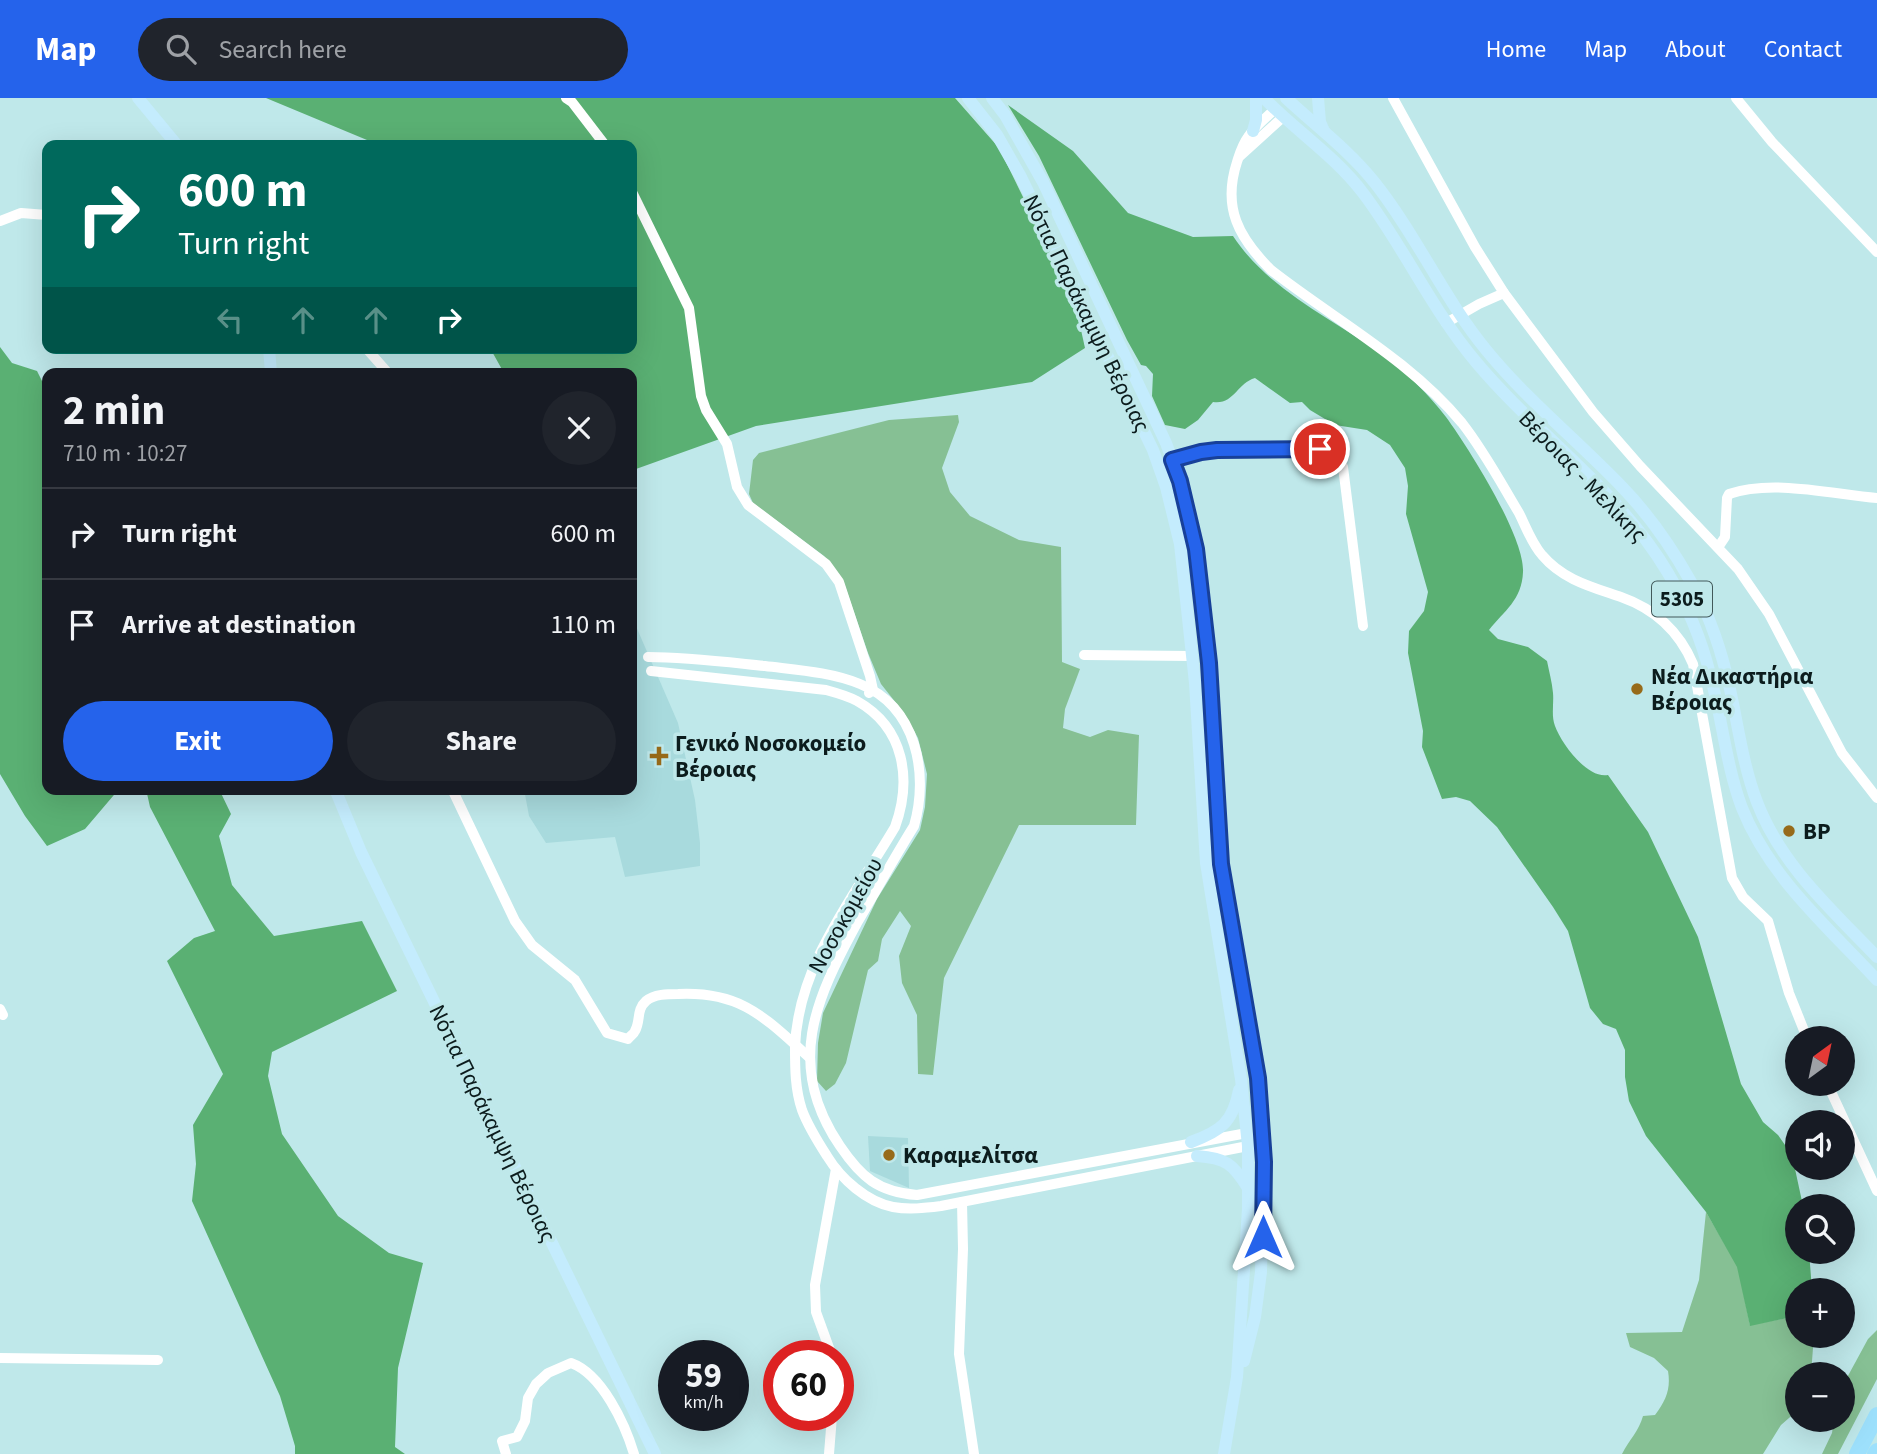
<!DOCTYPE html>
<html lang="en">
<head>
<meta charset="utf-8">
<style>
  :root { --surface:#171b24; --page:#20242c; --text:#f1f3f6; --muted:#9ea1a6; --line:#363941; --accent:#2563eb }
  body { margin:0; font-family:"Source Sans 3",sans-serif; background:var(--page); color:var(--text); height:100vh; display:flex; flex-direction:column; font-size:26px; white-space:nowrap }
  * { box-sizing:border-box; margin:0 }
  p { font-size:23px; color:var(--muted) }
  .icon { flex:none; width:38px; height:38px; fill:none; stroke:currentColor; stroke-width:2; stroke-linecap:round; stroke-linejoin:round }
  .map { position:relative; flex:1; overflow:hidden }
  .drawer { position:absolute; left:42px; top:270px; width:595px; height:427px; display:flex; flex-direction:column; background:var(--surface); border-radius:14px; box-shadow:0 7px 28px #0002 }
  .drawer>* { flex:none }
  .guide { position:absolute; left:42px; top:42px; width:595px; height:214px; border-radius:14px; box-shadow:0 7px 28px #0002; background:#00695c; color:#fff; overflow:hidden }
  .needle { width:46px; rotate:33deg }
  .tools { position:absolute; left:1785px; top:928px; display:grid; gap:14px }
  .tools a { display:grid; place-items:center; width:70px; height:70px; border-radius:50%; background:var(--surface); box-shadow:0 7px 28px #0002; font-size:35px }
  .speed { position:absolute; left:658px; top:1242px; display:flex; gap:14px; font-size:35px; font-weight:700; text-align:center }
  .speed>* { display:grid; place-content:center; width:91px; height:91px; border-radius:50%; background:var(--surface); box-shadow:0 7px 28px #0002; line-height:1 }
  .speed small { font-size:18px; font-weight:400 }
  .speed .limit { border:10px solid #d22; background:#fff; color:#111 }
  .pin { position:absolute; display:grid; place-items:center; width:60px; height:60px; color:#fff; margin:-30px; border:4px solid #fff; border-radius:50%; box-shadow:0 2px 7px #0007 }
  .me { position:absolute; width:77px; margin:-38px; rotate:0deg; stroke-linejoin:round; filter:drop-shadow(0 0 5px #0008) }
  .turn { display:flex; align-items:center; gap:24px; height:147px; padding:0 21px; font-size:32px }
  .turn .icon { width:91px; height:91px; stroke-width:2.5 }
  .turn b { display:block; font-size:49px; line-height:60px }
  .lanes { display:flex; align-items:center; height:66px; padding:0 21px; background:#0003; justify-content:center; gap:35px; direction:ltr }
  .lanes .off { opacity:.35 }
  .round { display:grid; place-items:center; flex:none; width:74px; height:74px; border-radius:37px; background:var(--page) }
  .overview { display:flex; align-items:center; justify-content:space-between; height:119px; padding:0 21px }
  h1 { font-size:42px; font-weight:700; line-height:52px }
  .action { display:flex; gap:14px; margin-top:auto; padding:14px 21px }
  .action a { flex:1; height:80px; border-radius:42px; background:var(--accent); color:#fff; font-size:28px; font-weight:700; line-height:80px; text-align:center }
  .action a+a { background:var(--page); color:var(--text) }
  ul { padding:0; list-style:none }
  li { display:flex; align-items:center; gap:21px; height:91px; padding:0 21px; border-top:2px solid var(--line) }
  li div { flex:1 }
  li b { display:block; font-size:26px }
  li em { font-style:normal }
  header { display:flex; align-items:center; gap:42px; box-sizing:border-box; height:98px; padding:0 35px; background:var(--accent); color:#fff }
  header strong { font-size:33px }
  nav { display:flex; gap:38px; margin-inline-start:auto; font-size:24px }
  .search { width:490px; height:63px; background:var(--page); display:flex; align-items:center; gap:18px; box-sizing:border-box; padding:0 24px; border-radius:38px; color:var(--muted); font-size:26px }
  .map>svg:first-child { display:block }
  .built { fill:#a8dadd }
  .green { fill:#86c094 }
  .forest { fill:#5ab073 }
  .lines { fill:none; stroke-linecap:round; stroke-linejoin:round }
  .minor { stroke:#fff; stroke-width:10 }
  .major { stroke:#c4ecfd; stroke-width:12 }
  .highway { stroke:#9de0fc; stroke-width:16 }
  .route-casing { stroke:#184099; stroke-width:18 }
  .route { stroke:#2563eb; stroke-width:12 }
  .poi-dot { fill:#976a19; stroke:#bfe8ea; stroke-width:2.5 }
  .labels { text-anchor:middle; stroke-width:7; stroke-linejoin:round; paint-order:stroke }
  .shield { fill:#bfe8ea; stroke:#42595a; stroke-width:2 }
  .shield-label { font-size:21px; font-weight:bold; fill:#0c1c1d }
  .street-label { font-size:23px; fill:#0c1c1d; stroke:#bfe8ea }
  .poi-label { font-size:23px; font-weight:bold; fill:#0c1c1d; stroke:#bfe8ea; text-anchor:start }
</style>
</head>
<body>
<header>
<strong>Map</strong>
<div class="search"><svg class="icon" aria-label="search" viewBox="0 0 24 24"><circle cx="10" cy="10" r="6"/><path d="M15 15l6 6"/></svg>Search here</div>
<nav><a>Home</a><a>Map</a><a>About</a><a>Contact</a></nav>
</header>
<div class="map">
<svg width="1877" height="1356" viewBox="0 0 1877 1356">
  <rect width="100%" height="100%" fill="#bfe8ea"/>
  <!-- built -->
  <g class="built">
    <polygon points="632,519 678,625 695,702 700,745 700,768 625,779 615,739 546,745 529,718 524,691 632,691"/>
    <polygon points="868,1038 908,1040 909,1090 870,1073"/>
  </g>
  <!-- green -->
  <g class="green">
    <polygon points="958,317 959,324 942,370 950,394 970,418 1019,442 1061,449 1062,564 1080,571 1065,611 1063,630 1090,639 1108,632 1139,637 1136,727 1019,727 944,880 933,977 918,976 917,917 902,885 899,858 911,828 900,813 882,841 878,863 868,872 846,965 835,986 826,993 817,983 818,945 823,915 877,801 920,732 925,709 927,676 918,640 904,615 881,586 868,555 844,485 824,458 753,405 749,396 753,362 759,355 889,322"/>
    <path d="M1706 1114 1738 1169 1750 1227 1797 1218V1237H1814L1811 1276H1797V1313L1781 1327 1763 1356H1622C1629 1342 1639 1333 1643 1318L1655 1317C1666 1302 1671 1291 1668 1273L1654 1260 1630 1249 1626 1235 1682 1234 1699 1182Z"/>
    <polygon points="1877,1232 1877,1281 1838,1356 1822,1356 1832,1335 1834,1321 1843,1321 1843,1287 1868,1241"/>
  </g>
  <!-- forest -->
  <g class="forest">
    <polygon points="266,0 955,0 999,50 1075,205 1085,250 1032,284 756,328 636,371 632,370 632,275 504,275 490,250 632,250 632,47 379,47"/>
    <path d="M1008 7 1073 53 1128 115 1193 139 1233 138C1270 194 1334 221 1386 259 1408 276 1429 297 1446 319 1468 349 1525 439 1523 474 1522 502 1504 513 1489 532L1498 541 1528 549 1547 563C1549 573 1552 584 1553 595 1554 605 1551 618 1555 628 1561 645 1587 681 1608 677L1648 734 1698 839 1741 986 1763 1024 1778 1037 1792 1057 1803 1108H1797V1153H1809L1812 1192H1797V1218L1750 1228 1737 1169 1706 1114 1646 1038 1629 1003 1625 979V952L1616 931 1603 926 1590 910 1568 833 1553 809 1497 729 1470 703 1456 699 1442 701 1422 649 1423 633 1408 555 1409 533 1424 513 1428 494 1406 416 1408 388 1405 370 1390 347 1367 332 1335 327 1310 312 1302 304 1290 305 1255 280C1237 285 1234 307 1213 304L1198 322 1185 331 1165 327 1152 298 1153 276 1146 268 1141 267 1127 242 1039 58Z"/>
    <polygon points="0,249 12,265 37,273 47,293 47,691 119,691 85,731 47,748 25,718 0,676"/>
    <polygon points="146,691 219,691 231,716 219,738 232,787 274,838 362,823 397,893 272,954 268,978 282,1036 338,1118 389,1155 423,1165 398,1270 395,1349 405,1356 295,1356 295,1348 280,1298 192,1103 196,1066 193,1027 223,976 167,863 194,840 215,833 150,709"/>
  </g>
  <g class="lines">
    <!-- minor -->
    <g class="minor">
      <polyline points="566,0 572,4 605,47"/>
      <polyline points="1393,0 1475,149 1504,195 1593,314 1640,368 1738,471 1769,516 1842,655 1877,700"/>
      <polyline points="1736,0 1772,44 1877,154"/>
      <path d="M1275 11C1266 20 1255 28 1248 39 1242 47 1240 55 1237 64 1222 110 1239 140 1271 172 1335 222 1410 262 1462 325 1484 353 1501 385 1519 415 1526 429 1532 446 1542 457 1563 482 1592 489 1621 499 1655 511 1679 533 1693 566L1732 780 1743 799 1768 823 1789 895 1807 940"/>
      <polyline points="1240,58 1283,19"/>
      <polyline points="632,94 689,210 701,298 706,312 727,346 737,389 748,407 826,466 839,484 870,578 873,592 869,595"/>
      <polyline points="0,123 21,115 47,117"/>
      <polyline points="1446,225 1479,206 1504,195"/>
      <polyline points="366,250 388,275"/>
      <path d="M1172 362C1211 351 1240 353 1280 352 1294 351 1311 348 1324 352 1333 355 1338 361 1343 369L1363 528"/>
      <path d="M1719 448 1725 439 1727 400 1729 396C1772 381 1832 396 1877 400"/>
      <polyline points="1084,557 1192,558"/>
      <path d="M648 559C687 559 726 564 765 568 797 572 831 574 860 586 917 609 929 676 914 728 894 760 876 793 857 825 815 902 785 967 840 1048 861 1079 878 1094 917 1097L1247 1035"/>
      <path d="M651 573 826 592C837 595 848 598 857 603 905 630 912 682 895 729 855 797 798 866 795 949 795 970 795 991 802 1012 808 1028 818 1044 827 1058 841 1081 867 1104 893 1109 909 1112 925 1110 941 1108L1248 1048"/>
      <path d="M452 691 515 823 532 847 575 882 607 935 628 941C630 938 634 936 635 933 641 922 636 912 646 903 654 896 668 896 678 896 742 893 765 920 810 960"/>
      <polyline points="0,911 3,917"/>
      <polyline points="1827,985 1877,1093"/>
      <polyline points="962,1104 963,1151 959,1256 974,1356"/>
      <polyline points="832,1258 816,1214 815,1187 836,1071"/>
      <polyline points="0,1260 158,1262"/>
      <path d="M506 1356 502 1343 517 1339 525 1323 528 1300 536 1286 548 1275 571 1265C602 1276 625 1326 634 1356"/>
      <polyline points="829,1356 832,1318"/>
    </g>
    <!-- major -->
    <g class="major">
      <polyline points="138,0 177,47"/>
      <polyline points="968,0 997,37 1021,79 1153,352 1166,389 1180,446 1195,585 1206,765 1241,981 1248,1048 1248,1111 1237,1279 1224,1356"/>
      <polyline points="992,0 1005,17 1043,84 1166,345 1180,383 1196,451 1209,565 1221,766 1258,980 1261,1021 1263,1064 1261,1174 1255,1219 1244,1263"/>
      <path d="M1264 0C1296 33 1335 58 1363 95 1404 149 1432 212 1476 264 1537 337 1619 392 1668 475 1687 507 1701 540 1710 576 1722 620 1726 667 1742 710 1770 780 1827 828 1877 882"/>
      <path d="M1286 0C1316 28 1349 52 1375 85 1417 138 1444 201 1487 253 1528 303 1578 343 1623 390 1650 418 1672 450 1691 484 1707 512 1718 543 1726 574 1737 617 1741 662 1757 704 1781 767 1831 811 1877 859"/>
      <polyline points="1318,0 1320,24 1324,33"/>
      <polyline points="1253,33 1256,22 1256,0"/>
      <polyline points="269,250 271,275"/>
      <polyline points="335,691 361,754 655,1356"/>
      <path d="M1191 1044C1221 1033 1233 1024 1239 992"/>
      <path d="M1197 1058C1226 1060 1233 1066 1248 1090"/>
    </g>
    <!-- highway -->
    <g class="highway">
      <polyline points="1857,1356 1877,1317"/>
      <polyline points="1875,1356 1877,1353"/>
    </g>
  </g>
  <g class="lines">
    <defs>
      <polyline id="route" points="1263,1139 1264,1064 1258,980 1221,766 1209,565 1196,451 1180,383 1172,362 1201,354 1217,352 1320,351"/>
    </defs>
    <!-- route casing -->
    <use href="#route" class="route-casing"/>
    <!-- route -->
    <use href="#route" class="route"/>
  </g>
  <!-- markers -->
  <g class="poi-dot">
    <circle cx="1637" cy="591" r="7"/>
    <path d="M655.5 647.5h7v7h7v7h-7v7h-7v-7h-7v-7h7z"/>
    <circle cx="1789" cy="733" r="7"/>
    <circle cx="889" cy="1057" r="7"/>
  </g>
  <g class="labels">
    <!-- shield labels -->
    <rect class="shield" x="1652" y="483.5" width="60" height="35" rx="5"/>
    <g class="shield-label">
      <text x="1682" y="508">5305</text>
    </g>
    <!-- street labels -->
    <g class="street-label">
      <text transform="translate(1087 215) rotate(64)" y="8">Νότια Παράκαμψη Βέροιας</text>
      <text transform="translate(1583 378) rotate(46)" y="8">Βέροιας - Μελίκης</text>
      <text transform="translate(845 817) rotate(-61)" y="8">Νοσοκομείου</text>
      <text transform="translate(493 1025) rotate(64)" y="8">Νότια Παράκαμψη Βέροιας</text>
    </g>
    <!-- poi labels -->
    <g class="poi-label">
      <text x="1651" y="586">Νέα Δικαστήρια<tspan x="1651" dy="26">Βέροιας</tspan></text>
      <text x="675" y="653">Γενικό Νοσοκομείο<tspan x="675" dy="26">Βέροιας</tspan></text>
      <text x="1803" y="741">BP</text>
      <text x="903" y="1065">Καραμελίτσα</text>
    </g>
  </g>
</svg>
<div class="tools">
<a><svg class="needle" viewBox="-14 -14 28 28"><path d="M0-13l5 13h-10z" fill="#e53935"/><path d="M0 13l5-13h-10z" fill="#9ea1a6"/></svg></a>
<a><svg class="icon" aria-label="sound" viewBox="0 0 24 24"><path d="M4 9h4l5-4v14l-5-4H4zM17 9q2 3 0 6"/></svg></a>
<a><svg class="icon" aria-label="search" viewBox="0 0 24 24"><circle cx="10" cy="10" r="6"/><path d="M15 15l6 6"/></svg></a>
<a>+</a>
<a>−</a>
</div>
<div class="speed"><div>59<small>km/h</small></div><div class="limit">60</div></div>
<div class="pin" style="left:1320px;top:351px;background:#d93025"><svg class="icon" aria-label="arrive" viewBox="0 0 24 24"><path d="M6 21V4h12l-3 4 3 4H6"/></svg></div>
<svg class="me" style="left:1263px;top:1139px" viewBox="-20 -20 40 40"><path d="M0-17L14 15 0 8-14 15z" fill="#2563eb" stroke="#fff" stroke-width="4"/></svg>
<div class="guide">
<div class="turn"><svg class="icon" aria-label="right" viewBox="0 0 24 24"><path d="M7 20v-9h11M14 6l5 5-5 5"/></svg><div><b>600 m</b>Turn right</div></div>
<div class="lanes"><svg class="icon off" aria-label="left" viewBox="0 0 24 24"><path d="M17 20v-9H6M10 6l-5 5 5 5"/></svg><svg class="icon off" aria-label="ahead" viewBox="0 0 24 24"><path d="M12 20V5M6 11l6-6 6 6"/></svg><svg class="icon off" aria-label="ahead" viewBox="0 0 24 24"><path d="M12 20V5M6 11l6-6 6 6"/></svg><svg class="icon" aria-label="right" viewBox="0 0 24 24"><path d="M7 20v-9h11M14 6l5 5-5 5"/></svg></div>
</div>
<section class="drawer">
<div class="overview"><div><h1>2 min</h1><p>710 m · 10:27</p></div><a class="round"><svg class="icon" aria-label="close" viewBox="0 0 24 24"><path d="M6 6l12 12M18 6L6 18"/></svg></a></div>
<ul>
<li><svg class="icon" aria-label="right" viewBox="0 0 24 24"><path d="M7 20v-9h11M14 6l5 5-5 5"/></svg><div><b>Turn right</b></div><em>600 m</em></li>
<li><svg class="icon" aria-label="arrive" viewBox="0 0 24 24"><path d="M6 21V4h12l-3 4 3 4H6"/></svg><div><b>Arrive at destination</b></div><em>110 m</em></li>
</ul>
<div class="action"><a>Exit</a><a>Share</a></div>
</section>
</div>
</body>
</html>
